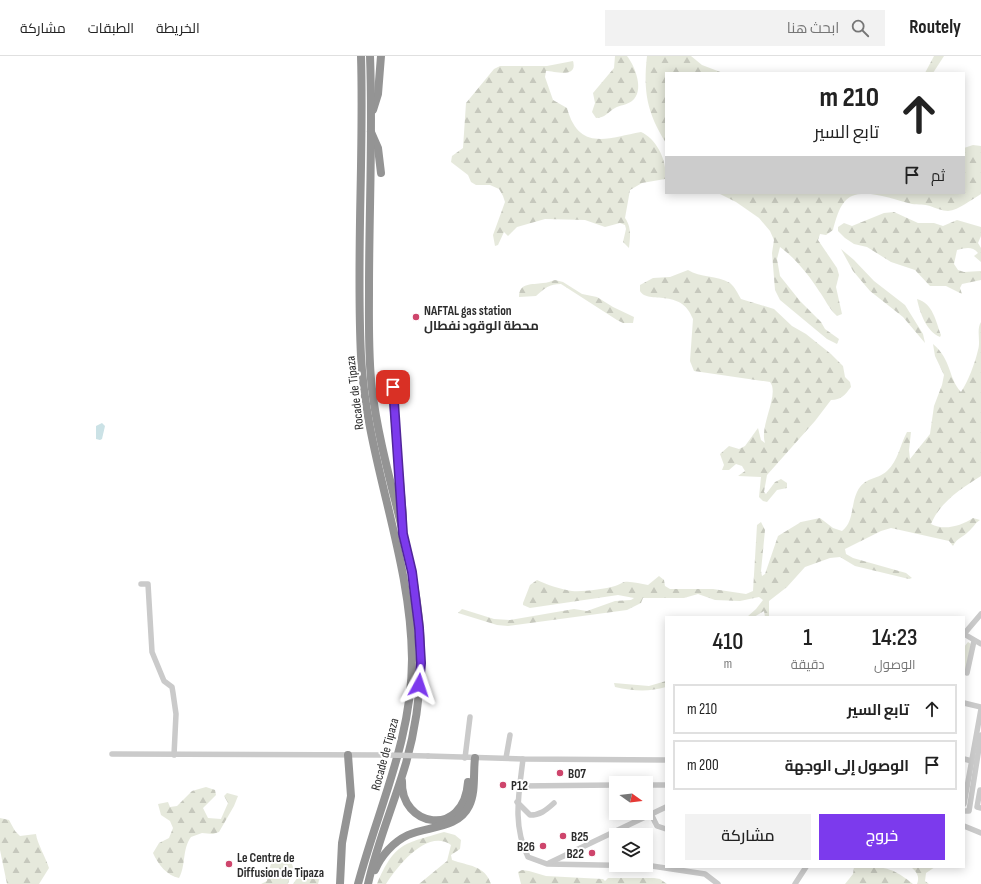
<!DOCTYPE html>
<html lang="ar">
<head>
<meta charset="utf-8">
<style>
  :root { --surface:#fff; --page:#f2f2f2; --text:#222; --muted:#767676; --line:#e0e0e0; --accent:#7c3aed }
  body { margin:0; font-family:"Sofia Sans Condensed",Cairo,sans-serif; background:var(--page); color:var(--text); direction:rtl; height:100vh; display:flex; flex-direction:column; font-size:15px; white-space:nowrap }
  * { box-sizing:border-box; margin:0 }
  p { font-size:13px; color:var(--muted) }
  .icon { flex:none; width:22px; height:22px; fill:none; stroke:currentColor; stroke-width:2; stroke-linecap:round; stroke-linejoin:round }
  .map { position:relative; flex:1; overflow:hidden; direction:ltr }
  .panel { position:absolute; left:665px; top:560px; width:300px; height:252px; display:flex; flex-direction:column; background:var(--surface); border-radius:0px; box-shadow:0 2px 10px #0003; direction:rtl }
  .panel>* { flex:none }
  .hud { position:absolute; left:665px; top:16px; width:300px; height:122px; border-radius:0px; box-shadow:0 2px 10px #0003; direction:rtl; background:#fff; color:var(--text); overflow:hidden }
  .needle { width:26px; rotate:104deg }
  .controls { position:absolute; left:609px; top:720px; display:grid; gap:8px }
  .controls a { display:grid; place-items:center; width:44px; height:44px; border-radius:0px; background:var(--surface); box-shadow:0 2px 10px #0003; font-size:20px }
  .pin { position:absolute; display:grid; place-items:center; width:34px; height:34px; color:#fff; margin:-17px; border-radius:8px; box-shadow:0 2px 6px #0006 }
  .me { position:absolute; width:44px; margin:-22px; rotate:5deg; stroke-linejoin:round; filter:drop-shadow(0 0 3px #0008) }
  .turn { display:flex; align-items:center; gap:14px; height:84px; padding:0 20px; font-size:18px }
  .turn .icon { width:52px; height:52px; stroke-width:2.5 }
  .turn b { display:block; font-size:28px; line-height:34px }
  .then { display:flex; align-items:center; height:38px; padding:0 20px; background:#0003; gap:8px; font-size:15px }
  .eta { display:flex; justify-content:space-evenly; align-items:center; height:68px; text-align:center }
  .eta b { font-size:24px; font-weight:600; line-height:28px }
  .action { display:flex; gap:8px; margin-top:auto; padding:8px 20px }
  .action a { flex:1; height:46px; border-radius:0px; background:var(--accent); color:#fff; font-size:16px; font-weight:600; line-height:46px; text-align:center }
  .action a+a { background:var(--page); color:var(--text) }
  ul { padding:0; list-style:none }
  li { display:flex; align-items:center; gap:12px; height:50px; margin:0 8px 6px; padding:0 12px; border:2px solid var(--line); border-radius:0px }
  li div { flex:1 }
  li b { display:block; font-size:15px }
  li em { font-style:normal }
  header { display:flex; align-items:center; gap:24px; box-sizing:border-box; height:56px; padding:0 20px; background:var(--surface); border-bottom:1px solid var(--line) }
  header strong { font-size:19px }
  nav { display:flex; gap:22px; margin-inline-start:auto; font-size:14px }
  .search { width:280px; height:36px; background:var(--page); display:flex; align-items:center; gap:10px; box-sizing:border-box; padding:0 14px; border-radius:0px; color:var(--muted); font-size:15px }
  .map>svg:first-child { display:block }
  .forest { fill:url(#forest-firs) }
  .garden { fill:#e6e9dc }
  .water { fill:#cbe2e6 }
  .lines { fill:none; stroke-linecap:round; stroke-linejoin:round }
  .minor { stroke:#cacaca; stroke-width:5.5 }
  .highway { stroke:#949494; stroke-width:8 }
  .minor-bridge { stroke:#cacaca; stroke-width:5.5 }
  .route-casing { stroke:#51269a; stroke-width:10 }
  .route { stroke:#7c3aed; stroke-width:7 }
  .poi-dot { fill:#ce456c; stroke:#fff; stroke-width:1.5 }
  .labels { text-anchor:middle; stroke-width:4; stroke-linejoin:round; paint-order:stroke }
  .poi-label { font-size:13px; font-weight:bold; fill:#2d2d2d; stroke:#fff; text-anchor:start }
  .street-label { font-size:13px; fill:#2d2d2d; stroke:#fff }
</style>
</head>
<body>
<header>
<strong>Routely</strong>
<div class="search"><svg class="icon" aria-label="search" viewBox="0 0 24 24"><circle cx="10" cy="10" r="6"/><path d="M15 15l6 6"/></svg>ابحث هنا</div>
<nav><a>الخريطة</a><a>الطبقات</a><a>مشاركة</a></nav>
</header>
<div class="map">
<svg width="981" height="828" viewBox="0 0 981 828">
  <defs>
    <pattern id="forest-firs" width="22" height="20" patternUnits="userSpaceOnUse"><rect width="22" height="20" fill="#e6e9dc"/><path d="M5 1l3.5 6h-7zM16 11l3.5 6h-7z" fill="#c6c8bd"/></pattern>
  </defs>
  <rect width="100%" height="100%" fill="#fff"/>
  <!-- forest -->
  <g class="forest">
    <path d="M615 0H627C635 10 645 35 632 45 627 49 620 49 615 52 608 56 605 62 596 62L592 56 595 47 593 37 614 12Z"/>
    <path d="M647 0H691L702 9 723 17H666V87C647 57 643 35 647 0Z"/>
    <polygon points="934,0 944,0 933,17 925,17"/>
    <path d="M573 5C578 23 555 15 546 15L545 21 553 44 567 52C579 96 608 82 641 76 657 83 668 106 665 123L642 127 630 134 625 162C632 172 630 181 629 192L623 186 626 173 625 169 620 167 605 171 585 164 545 163 517 171 508 180 504 176 498 189 495 190 493 179 505 146 503 140 499 133 490 129H476L471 126 468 119 451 106 452 100 463 92 466 47 494 13 500 10H547Z"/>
    <path d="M973 89 981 90V138C972 143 959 154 948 155 942 155 936 152 930 150 925 148 918 149 912 148 896 144 868 133 852 140 840 145 836 163 833 174L826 179 820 178 818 184 837 212 839 219 836 231 842 258 837 260C829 253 825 243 819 235 810 220 794 201 780 191L777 203 780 220 800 245 821 266 825 273 839 283 837 288 827 283 780 244 775 234 772 197 774 184 770 175 759 162 736 146 718 137H964V92Z"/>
    <path d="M894 156 918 167H934L943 170 957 164 981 171V180L978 187 981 192V206L974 200 978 197C972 190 966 192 957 194L954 208 958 214 964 216 981 215V224L962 228 960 232 962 238 946 230H930L915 214 891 206 867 191 854 188 845 182 838 175V171L844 167 852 170 884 157Z"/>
    <polygon points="841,193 854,204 874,225 905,249 923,278 925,287 903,261 870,235 853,215"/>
    <path d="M688 214C700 222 717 219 730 227 735 231 738 238 741 243L774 253 792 270 806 278 831 298 843 310 845 321 850 326 851 331C845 339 841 344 831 344L815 365 767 419 764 436 766 438 775 426 781 423 787 427V432L777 434 767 446 763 445 759 441 761 421 738 420 745 415 742 410 736 408 729 414H722L724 409 720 398 729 390 739 393 745 390 758 372 761 384 765 387C759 370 780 338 770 326L694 315 690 305 693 263C681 231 648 249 640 235V229L653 222 670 221Z"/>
    <path d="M555 224 563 226 582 238 597 241 613 251 634 261 633 267H623L617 264 561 228C549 228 545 232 536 240L519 241C519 226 532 229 543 227 547 227 551 225 555 224Z"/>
    <path d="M917 243C933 247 936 266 941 279L940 281C926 275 920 257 917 243Z"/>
    <path d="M981 266V420C962 432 940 446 931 468 944 475 961 470 973 462L980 464C975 467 973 472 968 476 962 482 958 481 953 490L949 485 891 472 881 475 845 493 846 498 853 502 906 517 912 522 909 523 855 510 840 501 830 502 805 511 787 531 769 545V561H765L764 555 754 561H747L756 553 763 544 759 541 740 545 715 544 698 538 684 542H643L641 547 627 554 508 570 497 569 458 557 462 553 494 563 510 564 574 553 587 555 615 545 631 544 634 542 618 539 530 552 523 549V547L530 529 537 524C547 529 561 533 572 535 583 536 605 533 615 530 619 529 621 527 624 526 632 525 640 528 648 529L659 520 664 524 665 530 670 533H713L746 538 753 535 757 469 761 466 765 474 761 515 762 520 765 518 778 480 801 466 820 462 833 472 842 475C854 466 851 448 857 436 865 420 876 425 887 415 898 405 900 389 907 376H911L909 394 910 403 930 378 934 350 942 329 944 319 935 300 933 288C952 304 948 322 961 336 968 326 975 307 978 294 981 285 976 274 981 266Z"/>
    <path d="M666 625V631C649 636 633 635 615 631L614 627 649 630Z"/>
    <path d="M206 731 215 734 216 739 203 752 208 762 221 763 228 747 224 740 227 737 238 740 234 750 219 776 213 778 202 777 191 781C182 793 186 810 179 822 167 820 158 808 153 797L159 787 169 782 173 772 170 765 161 759 158 748 168 746 170 751 177 750 192 735Z"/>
    <path d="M0 762 9 764 15 775 20 780 36 778C37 787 46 802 49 812L39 828H7L0 794Z"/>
    <path d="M444 776 455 779 461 784 460 793 451 799 452 804C468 810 485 809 491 828H419L447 805 451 789C427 772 397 811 386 828H377C395 786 404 788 444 776Z"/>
    <path d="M276 797 290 803 293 811 288 828H261L267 825C266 815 274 808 272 798Z"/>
    <path d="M854 811C882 811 890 809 913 828H845L853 818Z"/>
    <path d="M911 811H935L926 817 925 825 929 828H917C920 821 917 816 911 811Z"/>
    <polygon points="310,813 319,816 320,821 318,828 293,828 302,815"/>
    <polygon points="522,814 529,815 546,820 603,823 605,825 608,822 654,822 660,823 667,828 521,828 518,816"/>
  </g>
  <!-- garden -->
  <polygon class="garden" points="968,586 971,588 965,617 964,591"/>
  <!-- water -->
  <polygon class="water" points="102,367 105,370 102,383 100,384 96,383 96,370"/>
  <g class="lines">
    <!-- minor -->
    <g class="minor">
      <polyline points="141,528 148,528 152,596 164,625 172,631 173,637 176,658 174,699"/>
      <polyline points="964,578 981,558"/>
      <polyline points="964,578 981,588"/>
      <polyline points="967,617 974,585"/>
      <polyline points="964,647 981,651"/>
      <polyline points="112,698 387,699"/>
      <polyline points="428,700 523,703 666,704"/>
      <polyline points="465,702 470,661"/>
      <polyline points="506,702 510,679"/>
      <path d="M523 703C519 737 512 769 528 801L547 808 652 810 705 818 718 828"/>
      <polyline points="964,703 972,705"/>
      <polyline points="646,729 666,729"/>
      <polyline points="519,730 616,729"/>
      <polyline points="981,734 980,734 977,751 981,752"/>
      <path d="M517 746 530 759C541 759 546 754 554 747"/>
      <polyline points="964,748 981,653"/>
      <polyline points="964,755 969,755 981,679"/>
      <polyline points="651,758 657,770 666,773"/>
      <polyline points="964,770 981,777"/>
      <polyline points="549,807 666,751"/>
      <polyline points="795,828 806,811"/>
    </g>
    <!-- highway -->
    <g class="highway">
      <polyline points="373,54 378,38 381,0"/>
      <polyline points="371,76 378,92 381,117"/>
      <polyline points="394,322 393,344 403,461"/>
      <path d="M402 725C400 771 464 783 468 726"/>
      <path d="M375 814C381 800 393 786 408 779 428 770 458 773 469 750 476 736 473 717 475 702"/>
      <polyline points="340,828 342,787 351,740 348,699"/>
      <path d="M358 828C378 753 412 683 412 603 411 499 366 403 361 300 356 200 364 100 361 0"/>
      <path d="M368 828C377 787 394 748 406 707 415 675 420 640 421 607 423 514 383 425 372 333 368 300 369 266 369 232 369 155 373 77 370 0"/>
    </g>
    <!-- minor-bridge -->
    <polyline class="minor-bridge" points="387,699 428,700"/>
  </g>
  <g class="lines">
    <defs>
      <polyline id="route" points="393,331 403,478 412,516 419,572 421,607 419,629"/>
    </defs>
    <!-- route casing -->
    <use href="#route" class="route-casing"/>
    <!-- route -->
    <use href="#route" class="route"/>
  </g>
  <!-- markers -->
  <g class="poi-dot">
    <circle cx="416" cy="261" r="4"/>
    <circle cx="560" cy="717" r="4"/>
    <circle cx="503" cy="729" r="4"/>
    <circle cx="563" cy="780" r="4"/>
    <circle cx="543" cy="790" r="4"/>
    <circle cx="592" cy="797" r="4"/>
    <circle cx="229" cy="808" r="4"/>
  </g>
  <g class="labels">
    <!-- poi labels -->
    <g class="poi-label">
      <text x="424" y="259">NAFTAL gas station<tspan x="424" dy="15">محطة الوقود نفطال</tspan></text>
      <text x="568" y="722">B07</text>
      <text x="511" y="734">P12</text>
      <text x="571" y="785">B25</text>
      <text x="535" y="795" text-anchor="end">B26</text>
      <text x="584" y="802" text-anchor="end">B22</text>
      <text x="237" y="806">Le Centre de<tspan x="237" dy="15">Diffusion de Tipaza</tspan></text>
    </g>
    <!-- street labels -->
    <g class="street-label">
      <text transform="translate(354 337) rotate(-97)" y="5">Rocade de Tipaza</text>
      <text transform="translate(384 698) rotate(-75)" y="5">Rocade de Tipaza</text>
    </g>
  </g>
</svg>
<div class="controls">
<a><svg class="needle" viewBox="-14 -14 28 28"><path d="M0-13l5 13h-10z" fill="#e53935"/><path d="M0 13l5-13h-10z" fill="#767676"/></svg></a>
<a><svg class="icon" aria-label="layers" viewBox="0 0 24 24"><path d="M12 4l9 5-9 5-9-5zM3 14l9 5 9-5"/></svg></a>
</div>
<div class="pin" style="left:393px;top:331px;background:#d93025"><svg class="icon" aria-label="arrive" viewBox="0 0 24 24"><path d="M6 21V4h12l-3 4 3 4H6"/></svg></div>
<svg class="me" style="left:419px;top:629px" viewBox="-20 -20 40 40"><path d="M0-17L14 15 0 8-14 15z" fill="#7c3aed" stroke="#fff" stroke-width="4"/></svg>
<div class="hud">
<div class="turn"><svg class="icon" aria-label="ahead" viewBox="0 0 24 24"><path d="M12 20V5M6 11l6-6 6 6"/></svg><div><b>210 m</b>تابع السير</div></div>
<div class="then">ثم<svg class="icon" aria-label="arrive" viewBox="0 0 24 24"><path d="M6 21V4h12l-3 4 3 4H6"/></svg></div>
</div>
<section class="panel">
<div class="eta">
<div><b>14:23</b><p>الوصول</p></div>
<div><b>1</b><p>دقيقة</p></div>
<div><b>410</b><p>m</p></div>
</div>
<ul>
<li><svg class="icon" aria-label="ahead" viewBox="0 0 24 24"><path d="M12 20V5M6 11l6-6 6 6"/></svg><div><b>تابع السير</b></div><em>210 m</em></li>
<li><svg class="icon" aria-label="arrive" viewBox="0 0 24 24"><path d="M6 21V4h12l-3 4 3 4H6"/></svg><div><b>الوصول إلى الوجهة</b></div><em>200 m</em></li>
</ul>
<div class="action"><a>خروج</a><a>مشاركة</a></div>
</section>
</div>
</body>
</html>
